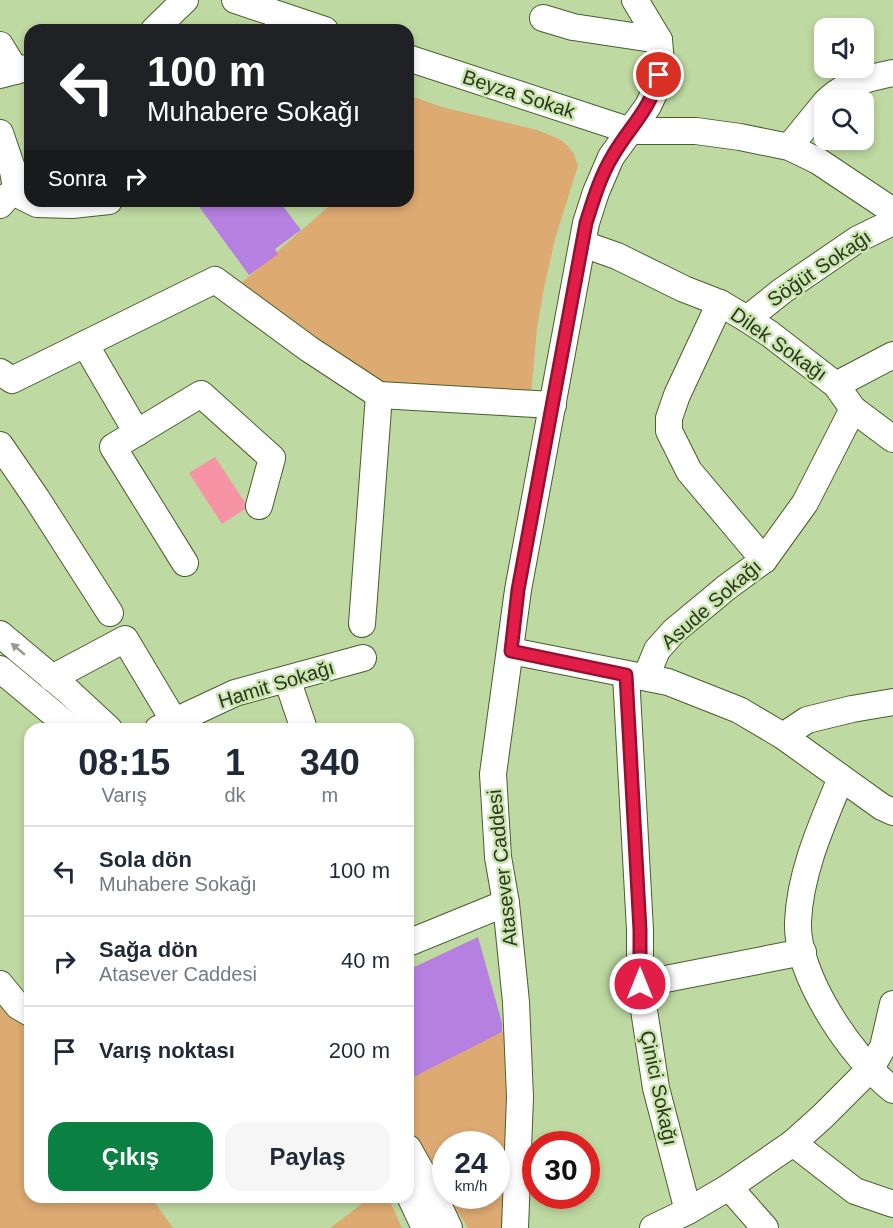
<!DOCTYPE html>
<html lang="tr">
<head>
<meta charset="utf-8">
<style>
  :root { --surface:#fff; --page:#f6f6f7; --text:#1f2937; --muted:#747a83; --line:#e0e1e3; --accent:#0b8043 }
  body { margin:0; font-family:Helvetica,sans-serif; background:var(--page); color:var(--text); height:100vh; display:flex; flex-direction:column; font-size:22px; white-space:nowrap }
  * { box-sizing:border-box; margin:0 }
  p { font-size:20px; color:var(--muted) }
  .icon { flex:none; width:33px; height:33px; fill:none; stroke:currentColor; stroke-width:2; stroke-linecap:round; stroke-linejoin:round }
  .map { position:relative; flex:1; overflow:hidden }
  .sheet { position:absolute; left:24px; top:723px; width:390px; height:480px; display:flex; flex-direction:column; background:var(--surface); border-radius:18px; box-shadow:0 3px 9px #0003 }
  .sheet>* { flex:none }
  .banner { position:absolute; left:24px; top:24px; width:390px; height:183px; border-radius:18px; box-shadow:0 3px 9px #0003; background:#202124; color:#fff; overflow:hidden }
  .tools { position:absolute; left:814px; top:18px; display:grid; gap:12px }
  .tools a { display:grid; place-items:center; width:60px; height:60px; border-radius:12px; background:var(--surface); box-shadow:0 3px 9px #0003; font-size:30px }
  .speed { position:absolute; left:432px; top:1131px; display:flex; gap:12px; font-size:30px; font-weight:700; text-align:center }
  .speed>* { display:grid; place-content:center; width:78px; height:78px; border-radius:50%; background:var(--surface); box-shadow:0 3px 9px #0003; line-height:1 }
  .speed small { font-size:15px; font-weight:400 }
  .speed .limit { border:9px solid #d22; background:#fff; color:#111 }
  .pin { position:absolute; display:grid; place-items:center; width:51px; height:51px; color:#fff; margin:-26px; border:3px solid #fff; border-radius:50%; box-shadow:0 2px 6px #0007 }
  .me { position:absolute; width:66px; margin:-33px; rotate:0deg; stroke-linejoin:round; filter:drop-shadow(0 0 4px #0008) }
  .turn { display:flex; align-items:center; gap:21px; height:126px; padding:0 24px; font-size:27px }
  .turn .icon { width:78px; height:78px; stroke-width:2.5 }
  .turn b { display:block; font-size:42px; line-height:51px }
  .then { display:flex; align-items:center; height:57px; padding:0 24px; background:#0003; gap:12px; font-size:22px }
  .eta { display:flex; justify-content:space-evenly; align-items:center; height:102px; text-align:center }
  .eta b { font-size:36px; font-weight:700; line-height:42px }
  .action { display:flex; gap:12px; margin-top:auto; padding:12px 24px }
  .action a { flex:1; height:69px; border-radius:18px; background:var(--accent); color:#fff; font-size:24px; font-weight:700; line-height:69px; text-align:center }
  .action a+a { background:var(--page); color:var(--text) }
  ul { padding:0; list-style:none }
  li { display:flex; align-items:center; gap:18px; height:90px; padding:0 24px; border-top:2px solid var(--line) }
  li div { flex:1 }
  li b { display:block; font-size:22px }
  li em { font-style:normal }
  .map>svg:first-child { display:block }
  .green { fill:#ddaa72 }
  .water { fill:#f694a5 }
  .building { fill:#b680e1 }
  .lines { fill:none; stroke-linecap:round; stroke-linejoin:round }
  .minor-casing { stroke:#485e2c; stroke-width:28 }
  .minor { stroke:#fff; stroke-width:26 }
  .oneway { fill:#969a90 }
  .route-casing { stroke:#92132f; stroke-width:15 }
  .route { stroke:#e11d48; stroke-width:10 }
  .labels { text-anchor:middle; stroke-width:5; stroke-linejoin:round; paint-order:stroke }
  .street-label { font-size:20px; fill:#2c3621; stroke:#cbe6af }
</style>
</head>
<body>
<div class="map">
<svg width="893" height="1228" viewBox="0 0 893 1228">
  <rect width="100%" height="100%" fill="#bfd9a2"/>
  <!-- green -->
  <g class="green">
    <polygon points="408,95 442,107 537,130 559,139 568,146 574,154 578,166 555,239 544,288 537,328 531,396 371,381 264,299 238,286 335,201 408,201"/>
    <polygon points="0,992 30,1027 30,1197 151,1197 173,1228 0,1228"/>
    <polygon points="504,1031 511,1073 505,1155 505,1228 468,1228 448,1196 496,1196 496,1144 446,1144 445,1192 408,1129 408,1080"/>
    <polygon points="371,1197 388,1197 402,1228 330,1228"/>
  </g>
  <!-- water -->
  <polygon class="water" points="215,457 248,507 222,524 189,473"/>
  <!-- building -->
  <g class="building">
    <polygon points="195,201 279,201 301,230 275,249 278,254 249,275"/>
    <polygon points="478,937 502,1023 502,1032 408,1080 408,970"/>
  </g>
  <g class="lines">
    <defs>
      <g id="minor">
        <polyline points="235,0 325,30"/>
        <polyline points="543,18 573,27 659,40"/>
        <polyline points="154,30 185,0"/>
        <polyline points="0,45 16,71"/>
        <polyline points="408,58 631,131 696,131 740,137 789,147 818,161 893,211"/>
        <polyline points="0,75 30,67"/>
        <path d="M828 100C846 83 869 78 893 73"/>
        <polyline points="0,133 13,171 17,194"/>
        <polyline points="789,147 825,103"/>
        <polyline points="0,205 9,195 17,194 37,204 72,205 109,201"/>
        <polyline points="583,244 617,256 684,289 720,303 747,319 770,334 836,385 853,409 893,439"/>
        <polyline points="720,303 677,395 669,418 669,431 689,471 764,560"/>
        <polyline points="747,319 782,291 858,239 893,222"/>
        <polyline points="85,344 137,433"/>
        <polyline points="0,372 12,380 215,280 309,349 379,395 553,405"/>
        <polyline points="836,385 893,355"/>
        <polyline points="0,445 37,499 110,613"/>
        <polyline points="185,563 113,447 201,394 272,458 259,506"/>
        <polyline points="362,624 379,395"/>
        <polyline points="0,634 68,691 109,729"/>
        <polyline points="511,651 668,682 739,710 783,736 882,807 893,812"/>
        <polyline points="0,669 72,729"/>
        <polyline points="626,675 640,930 640,984 656,1088 688,1211"/>
        <polyline points="646,677 657,650 674,631 727,587 764,560 805,503 853,409"/>
        <polyline points="52,678 125,639 174,721"/>
        <polyline points="287,679 304,729"/>
        <polyline points="158,729 235,693 363,658"/>
        <polyline points="783,736 807,720 852,709 893,702"/>
        <path d="M841 778C822 824 800 872 798 922 796 976 852 1058 893 1090"/>
        <polyline points="408,943 506,903"/>
        <polyline points="0,984 18,1006 30,1013"/>
        <polyline points="640,984 803,952"/>
        <polyline points="793,1143 855,1191 893,1204"/>
        <polyline points="408,1148 430,1187 449,1228"/>
        <polyline points="729,1187 765,1228"/>
        <polyline points="408,1192 425,1228"/>
        <polyline points="515,1228 520,1097 516,1002 506,903 498,857 493,774 518,590 586,223 596,192 611,157 648,106 655,91 659,75 661,63 659,40 635,0"/>
        <polyline points="653,1228 688,1211 729,1187 793,1143 823,1116 871,1068 883,1047 893,1004"/>
      </g>
    </defs>
    <!-- minor casing -->
    <use href="#minor" class="minor-casing"/>
    <!-- minor -->
    <use href="#minor" class="minor"/>
  </g>
  <!-- one-way arrows -->
  <defs><path id="oneway-solid" d="M-6-.8H1V-3.2L6.5 0L1 3.2V.8H-6Z" transform="scale(1.5)"/></defs>
  <use class="oneway" href="#oneway-solid" transform="translate(18 649) rotate(-140)"/>
  <g class="lines">
    <defs>
      <path id="route" d="M640 984V930L626 675 511 651 518 590 586 223C593 201 600 177 612 157 629 127 650 111 659 75"/>
    </defs>
    <!-- route casing -->
    <use href="#route" class="route-casing"/>
    <!-- route -->
    <use href="#route" class="route"/>
  </g>
  <g class="labels">
    <!-- street labels -->
    <g class="street-label">
      <text transform="translate(519 94) rotate(18)" y="7">Beyza Sokak</text>
      <text transform="translate(819 268) rotate(-34)" y="7">Söğüt Sokağı</text>
      <text transform="translate(779 344) rotate(35)" y="7">Dilek Sokağı</text>
      <text transform="translate(711 604) rotate(-41)" y="7">Asude Sokağı</text>
      <text transform="translate(276 684) rotate(-17)" y="7">Hamit Sokağı</text>
      <text transform="translate(502 868) rotate(-96)" y="7">Atasever Caddesi</text>
      <text transform="translate(659 1088) rotate(78)" y="7">Çinici Sokağı</text>
    </g>
  </g>
</svg>
<div class="tools">
<a><svg class="icon" aria-label="sound" viewBox="0 0 24 24"><path d="M4 9h4l5-4v14l-5-4H4zM17 9q2 3 0 6"/></svg></a>
<a><svg class="icon" aria-label="search" viewBox="0 0 24 24"><circle cx="10" cy="10" r="6"/><path d="M15 15l6 6"/></svg></a>
</div>
<div class="speed"><div>24<small>km/h</small></div><div class="limit">30</div></div>
<div class="pin" style="left:659px;top:75px;background:#d93025"><svg class="icon" aria-label="arrive" viewBox="0 0 24 24"><path d="M6 21V4h12l-3 4 3 4H6"/></svg></div>
<svg class="me" style="left:640px;top:984px" viewBox="-20 -20 40 40"><circle r="17" fill="#e11d48" stroke="#fff" stroke-width="3"/><path d="M0-11L8 9 0 5-8 9z" fill="#fff"/></svg>
<div class="banner">
<div class="turn"><svg class="icon" aria-label="left" viewBox="0 0 24 24"><path d="M17 20v-9H6M10 6l-5 5 5 5"/></svg><div><b>100 m</b>Muhabere Sokağı</div></div>
<div class="then">Sonra<svg class="icon" aria-label="right" viewBox="0 0 24 24"><path d="M7 20v-9h11M14 6l5 5-5 5"/></svg></div>
</div>
<section class="sheet">
<div class="eta">
<div><b>08:15</b><p>Varış</p></div>
<div><b>1</b><p>dk</p></div>
<div><b>340</b><p>m</p></div>
</div>
<ul>
<li><svg class="icon" aria-label="left" viewBox="0 0 24 24"><path d="M17 20v-9H6M10 6l-5 5 5 5"/></svg><div><b>Sola dön</b><p>Muhabere Sokağı</p></div><em>100 m</em></li>
<li><svg class="icon" aria-label="right" viewBox="0 0 24 24"><path d="M7 20v-9h11M14 6l5 5-5 5"/></svg><div><b>Sağa dön</b><p>Atasever Caddesi</p></div><em>40 m</em></li>
<li><svg class="icon" aria-label="arrive" viewBox="0 0 24 24"><path d="M6 21V4h12l-3 4 3 4H6"/></svg><div><b>Varış noktası</b></div><em>200 m</em></li>
</ul>
<div class="action"><a>Çıkış</a><a>Paylaş</a></div>
</section>
</div>
</body>
</html>
